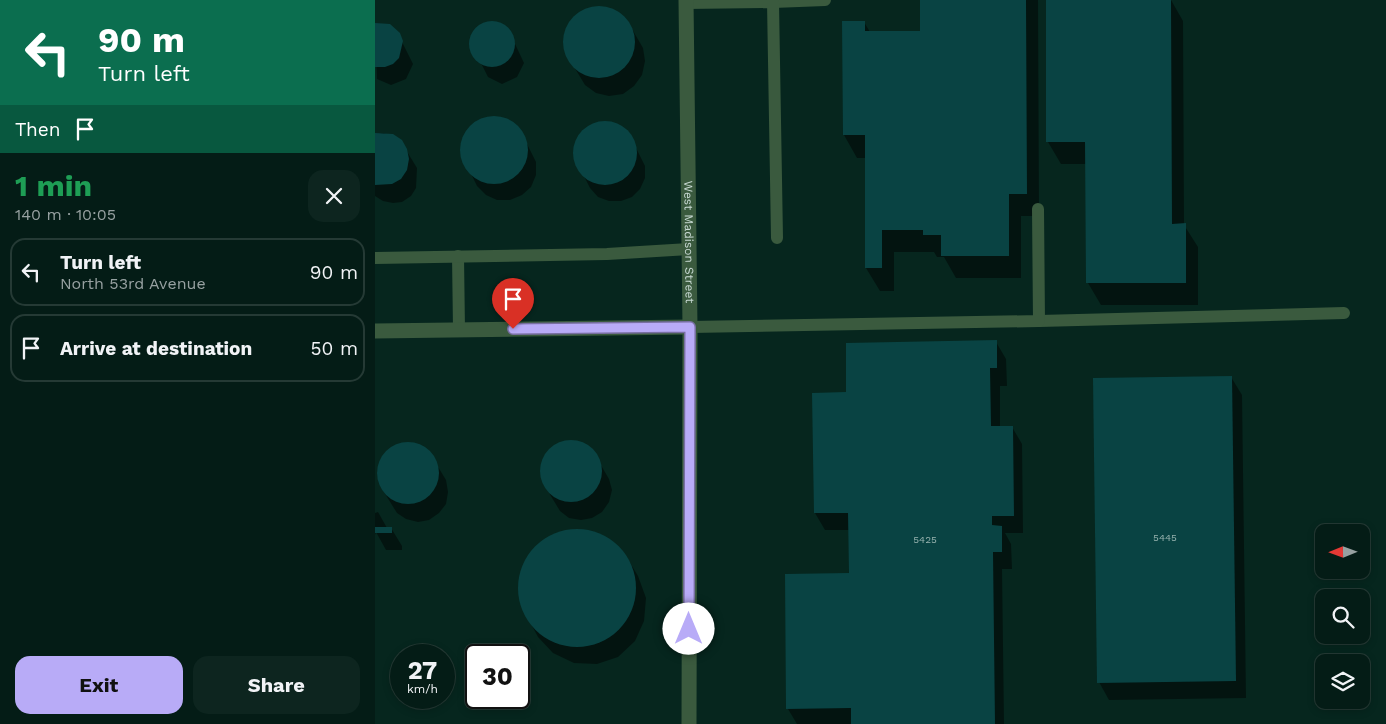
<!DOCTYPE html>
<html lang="en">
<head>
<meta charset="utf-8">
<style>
  :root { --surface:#041c16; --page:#0d251f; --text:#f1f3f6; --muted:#97a1a1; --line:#253a35; --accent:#b8abf7 }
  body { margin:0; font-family:"Work Sans",sans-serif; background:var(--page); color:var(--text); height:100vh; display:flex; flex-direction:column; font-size:19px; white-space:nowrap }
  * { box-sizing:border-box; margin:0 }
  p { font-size:16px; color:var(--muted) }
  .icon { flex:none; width:28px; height:28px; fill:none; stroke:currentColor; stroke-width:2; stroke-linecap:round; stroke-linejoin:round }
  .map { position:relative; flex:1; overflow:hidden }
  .details { display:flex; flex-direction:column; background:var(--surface); width:375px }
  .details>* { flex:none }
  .guide { background:#0b6e4f; color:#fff; overflow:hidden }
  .needle { width:32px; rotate:269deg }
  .tools { position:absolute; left:940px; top:524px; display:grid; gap:10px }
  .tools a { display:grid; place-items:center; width:55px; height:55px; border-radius:10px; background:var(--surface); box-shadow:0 2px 8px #0003,0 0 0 1px var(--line); font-size:25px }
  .speed { position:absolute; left:15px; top:644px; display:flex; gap:10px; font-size:25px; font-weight:700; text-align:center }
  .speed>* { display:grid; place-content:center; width:65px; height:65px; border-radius:50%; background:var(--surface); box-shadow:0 2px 8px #0003,0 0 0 1px var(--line); line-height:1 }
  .speed small { font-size:12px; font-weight:400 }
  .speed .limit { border:2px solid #111; border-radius:8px; background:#fff; color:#111 }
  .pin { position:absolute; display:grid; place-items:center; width:42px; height:42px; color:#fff; margin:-51px -21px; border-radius:50% 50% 50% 0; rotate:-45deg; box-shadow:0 0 5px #0007 }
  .pin .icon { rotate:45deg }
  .me { position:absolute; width:55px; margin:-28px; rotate:0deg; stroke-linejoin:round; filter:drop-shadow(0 0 4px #0008) }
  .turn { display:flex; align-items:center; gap:18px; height:105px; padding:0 15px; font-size:22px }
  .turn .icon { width:65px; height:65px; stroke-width:2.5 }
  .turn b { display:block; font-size:35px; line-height:42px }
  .then { display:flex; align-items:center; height:48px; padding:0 15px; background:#0003; gap:10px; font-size:19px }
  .round { display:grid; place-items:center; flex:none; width:52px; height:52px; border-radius:15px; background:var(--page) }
  .headline { display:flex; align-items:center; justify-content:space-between; height:85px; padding:0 15px }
  h1 { font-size:30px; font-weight:700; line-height:38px; color:#1e9e55 }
  .primary-button { display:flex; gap:10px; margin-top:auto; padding:10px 15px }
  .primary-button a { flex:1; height:58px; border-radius:15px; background:var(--accent); color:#111; font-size:20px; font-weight:700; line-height:58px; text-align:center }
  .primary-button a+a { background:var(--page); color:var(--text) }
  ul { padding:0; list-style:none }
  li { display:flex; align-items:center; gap:15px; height:68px; margin:0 10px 8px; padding:0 5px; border:2px solid var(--line); border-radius:15px }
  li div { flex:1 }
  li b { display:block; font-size:19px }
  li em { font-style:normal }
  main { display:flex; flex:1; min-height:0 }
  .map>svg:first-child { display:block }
  .shadow { fill:#0007 }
  .building { fill:#094343 }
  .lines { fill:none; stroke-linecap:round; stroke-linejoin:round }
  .lane { stroke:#3a5a3e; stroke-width:12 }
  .street { stroke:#3a5a3e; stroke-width:15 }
  .route-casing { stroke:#786fa1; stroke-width:12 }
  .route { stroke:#b8abf7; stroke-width:9 }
  .labels { text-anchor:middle; stroke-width:5; stroke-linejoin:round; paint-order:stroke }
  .number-label { font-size:10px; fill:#99b4b0 }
  .street-label { font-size:12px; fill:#c9dad4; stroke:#001d15 }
</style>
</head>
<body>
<main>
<section class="details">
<div class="guide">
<div class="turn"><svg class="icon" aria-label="left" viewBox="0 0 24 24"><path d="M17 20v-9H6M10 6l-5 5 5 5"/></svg><div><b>90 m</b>Turn left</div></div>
<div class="then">Then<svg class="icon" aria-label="arrive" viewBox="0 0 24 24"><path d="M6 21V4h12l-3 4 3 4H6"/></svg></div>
</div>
<div class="headline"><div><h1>1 min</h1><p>140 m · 10:05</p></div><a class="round"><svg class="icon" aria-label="close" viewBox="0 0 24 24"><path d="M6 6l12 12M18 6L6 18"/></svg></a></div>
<ul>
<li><svg class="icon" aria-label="left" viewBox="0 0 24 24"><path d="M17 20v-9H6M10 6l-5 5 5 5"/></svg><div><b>Turn left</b><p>North 53rd Avenue</p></div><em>90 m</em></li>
<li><svg class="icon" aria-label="arrive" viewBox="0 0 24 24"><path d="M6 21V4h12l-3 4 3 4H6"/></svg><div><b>Arrive at destination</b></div><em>50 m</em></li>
</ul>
<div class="primary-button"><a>Exit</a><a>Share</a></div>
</section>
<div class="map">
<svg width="1011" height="724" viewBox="0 0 1011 724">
  <rect width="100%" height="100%" fill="#06261e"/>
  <!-- shadow -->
  <g class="shadow">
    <polygon points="546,0 663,0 664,216 646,216 646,278 581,278 569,257 562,257 559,252 519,252 519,291 505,291 491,268 491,158 482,158 469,135 468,22 489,22 495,32 546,32"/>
    <polygon points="672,0 796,0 808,21 809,225 823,247 823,305 726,305 713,283 712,164 686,164 673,142"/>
    <polygon points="225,7 238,10 250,17 268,48 270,61 267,75 259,86 248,94 234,96 221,93 210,85 192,55 189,41 192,28 200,17 212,9"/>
    <polygon points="118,22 133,29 149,63 142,77 127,84 113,77 96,43 102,28"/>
    <polygon points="0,26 21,30 38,64 31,79 16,85 2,79"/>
    <polygon points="113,118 126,118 137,123 146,132 161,162 161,175 156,187 147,195 135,200 122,200 111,195 102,186 87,155 87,143 92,131 101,122"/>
    <polygon points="224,123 236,123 247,128 255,136 270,166 270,178 265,189 257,197 246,201 234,201 223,197 215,188 200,158 200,146 205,136 213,127"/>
    <polygon points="8,133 18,136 31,150 42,168 41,188 36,196 27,202 18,203 8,201 0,196 0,135"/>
    <polygon points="621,342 631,359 632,386 625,386 625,427 637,427 647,444 648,533 630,533 636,544 637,569 627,569 629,724 422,724 413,709 475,574 475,530 450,530 440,513 473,394"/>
    <polygon points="856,377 867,395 871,698 734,700 724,682"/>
    <polygon points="196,441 208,443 217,450 234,479 237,490 234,502 227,512 217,518 206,520 194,518 185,511 168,483 166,471 168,459 175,450 185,443"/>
    <polygon points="33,443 45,445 54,452 71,480 73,492 71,504 64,513 54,520 43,522 31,519 22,513 4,484 2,472 5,461 12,451 21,445"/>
    <polygon points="3,512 12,528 16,528 27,546 27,550 11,550 1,532 0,535 0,513"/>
    <polygon points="194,530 217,531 237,541 252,558 263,576 271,598 269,621 260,641 243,657 222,664 199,663 178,653 163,637 153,618 145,597 146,574 155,553 172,538"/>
  </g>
  <!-- building -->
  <g class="building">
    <polygon points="545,0 651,0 652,194 634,194 634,256 566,256 566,235 548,235 548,230 507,230 507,268 490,268 490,135 468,135 467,21 490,21 490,31 545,31"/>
    <polygon points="671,0 796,0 797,224 811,223 811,283 711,283 710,142 671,142"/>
    <circle cx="224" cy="42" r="36"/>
    <circle cx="117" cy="44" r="23"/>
    <polygon points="0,23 15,24 25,33 28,41 24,58 18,64 10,67 0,67"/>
    <circle cx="119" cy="150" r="34"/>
    <circle cx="230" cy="153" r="32"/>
    <polygon points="0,133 18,134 27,140 32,149 34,159 32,170 26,179 17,184 0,185"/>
    <polygon points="622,340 622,368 615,368 616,426 638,426 639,516 617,516 617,525 627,526 627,552 618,552 620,724 476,724 476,708 411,709 410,574 474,573 473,513 439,513 437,393 471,392 471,343"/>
    <polygon points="857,376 861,681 722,683 718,378"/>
    <circle cx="196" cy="471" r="31"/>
    <circle cx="33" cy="473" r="31"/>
    <rect x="0" y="527" width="17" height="6"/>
    <circle cx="202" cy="588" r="59"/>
  </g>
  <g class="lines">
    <!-- lane -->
    <g class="lane">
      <polyline points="398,2 450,0"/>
      <polyline points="311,3 398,2 402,238"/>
      <polyline points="83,256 84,330"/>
      <polyline points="0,258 232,254 314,249"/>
      <polyline points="664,321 969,313"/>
      <polyline points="315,327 664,321 663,209"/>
    </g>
    <!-- street -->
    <g class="street">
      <path id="s1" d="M311 0 315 327 314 724"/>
      <polyline points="0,331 315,327"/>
    </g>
  </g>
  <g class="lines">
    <defs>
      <polyline id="route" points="138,329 315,327 314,629"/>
    </defs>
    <!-- route casing -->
    <use href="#route" class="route-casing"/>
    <!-- route -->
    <use href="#route" class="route"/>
  </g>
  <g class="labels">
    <!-- number labels -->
    <g class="number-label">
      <text x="790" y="541">5445</text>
      <text x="550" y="543">5425</text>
    </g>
    <!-- street labels -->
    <g class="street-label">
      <text dy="4" stroke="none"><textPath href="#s1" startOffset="242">West Madison Street</textPath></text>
    </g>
  </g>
</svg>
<div class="tools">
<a><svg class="needle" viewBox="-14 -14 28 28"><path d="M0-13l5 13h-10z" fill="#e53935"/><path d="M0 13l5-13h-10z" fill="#97a1a1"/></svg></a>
<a><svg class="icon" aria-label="search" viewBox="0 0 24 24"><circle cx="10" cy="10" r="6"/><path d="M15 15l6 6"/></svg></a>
<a><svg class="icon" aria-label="layers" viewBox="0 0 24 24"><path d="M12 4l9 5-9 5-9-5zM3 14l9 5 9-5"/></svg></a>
</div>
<div class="speed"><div>27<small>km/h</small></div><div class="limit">30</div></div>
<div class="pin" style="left:138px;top:329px;background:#d93025"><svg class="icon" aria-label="arrive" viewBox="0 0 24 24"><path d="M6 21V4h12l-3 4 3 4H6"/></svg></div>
<svg class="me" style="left:314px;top:629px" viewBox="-20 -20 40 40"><circle r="19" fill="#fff"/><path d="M0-13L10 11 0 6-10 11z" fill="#b8abf7"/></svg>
</div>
</main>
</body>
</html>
